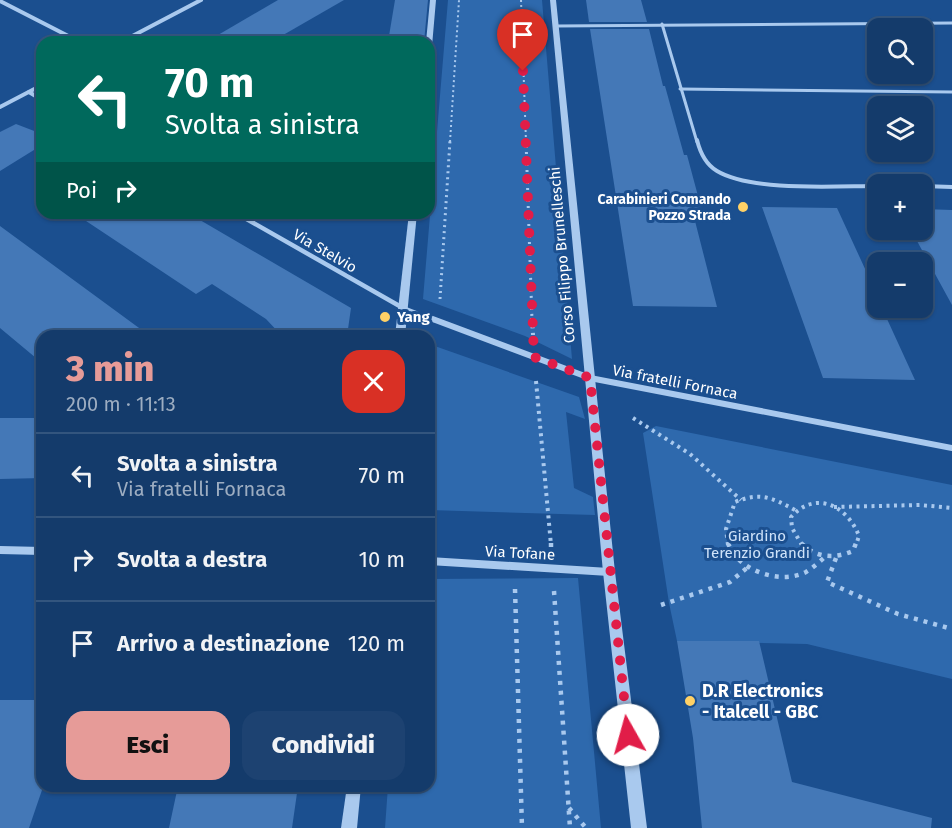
<!DOCTYPE html>
<html lang="it">
<head>
<meta charset="utf-8">
<style>
  :root { --surface:#143b6b; --page:#1d4271; --text:#f1f3f6; --muted:#9dadc1; --line:#33557e; --accent:#e69b98 }
  body { margin:0; font-family:"Fira Sans",sans-serif; background:var(--page); color:var(--text); height:100vh; display:flex; flex-direction:column; font-size:22px; white-space:nowrap }
  * { box-sizing:border-box; margin:0 }
  p { font-size:20px; color:var(--muted) }
  .icon { flex:none; width:33px; height:33px; fill:none; stroke:currentColor; stroke-width:2; stroke-linecap:round; stroke-linejoin:round }
  .map { position:relative; flex:1; overflow:hidden }
  .details { position:absolute; left:36px; top:330px; width:399px; height:462px; display:flex; flex-direction:column; background:var(--surface); border-radius:18px; box-shadow:0 2px 4px #0004,0 0 0 2px var(--line) }
  .details>* { flex:none }
  .banner { position:absolute; left:36px; top:36px; width:399px; height:183px; border-radius:18px; box-shadow:0 2px 4px #0004,0 0 0 2px var(--line); background:#00695c; color:#fff; overflow:hidden }
  .buttons { position:absolute; left:867px; top:18px; display:grid; gap:12px }
  .buttons a { display:grid; place-items:center; width:66px; height:66px; border-radius:12px; background:var(--surface); box-shadow:0 2px 4px #0004,0 0 0 2px var(--line); font-size:30px }
  .pin { position:absolute; display:grid; place-items:center; width:51px; height:51px; color:#fff; margin:-62px -26px; border-radius:50% 50% 50% 0; rotate:-45deg; box-shadow:0 0 6px #0007 }
  .pin .icon { rotate:45deg }
  .me { position:absolute; width:66px; margin:-33px; rotate:353deg; stroke-linejoin:round; filter:drop-shadow(0 0 4px #0008) }
  .turn { display:flex; align-items:center; gap:21px; height:126px; padding:0 30px; font-size:27px }
  .turn .icon { width:78px; height:78px; stroke-width:2.5 }
  .turn b { display:block; font-size:42px; line-height:51px }
  .then { display:flex; align-items:center; height:57px; padding:0 30px; background:#0003; gap:12px; font-size:22px }
  .round { display:grid; place-items:center; flex:none; width:63px; height:63px; border-radius:18px; background:var(--page) }
  .summary { display:flex; align-items:center; justify-content:space-between; height:102px; padding:0 30px }
  h1 { font-size:36px; font-weight:800; line-height:45px; color:var(--accent) }
  .action { display:flex; gap:12px; margin-top:auto; padding:12px 30px }
  .action a { flex:1; height:69px; border-radius:18px; background:var(--accent); color:#111; font-size:24px; font-weight:800; line-height:69px; text-align:center }
  .action a+a { background:var(--page); color:var(--text) }
  ul { padding:0; list-style:none }
  li { display:flex; align-items:center; gap:18px; height:84px; padding:0 30px; border-top:2px solid var(--line) }
  li div { flex:1 }
  li b { display:block; font-size:22px }
  li em { font-style:normal }
  .map>svg:first-child { display:block }
  .green { fill:#2e69ad }
  .building { fill:#4478b7 }
  .lines { fill:none; stroke-linecap:round; stroke-linejoin:round }
  .path-far3 { stroke:#a9c9ee; stroke-width:2; stroke-dasharray:2 3; stroke-linecap:butt }
  .path-far2 { stroke:#a9c9ee; stroke-width:3; stroke-dasharray:2 4; stroke-linecap:butt }
  .path-far1 { stroke:#a9c9ee; stroke-width:4; stroke-dasharray:3 4.5; stroke-linecap:butt }
  .path { stroke:#a9c9ee; stroke-width:4.5; stroke-dasharray:4 6; stroke-linecap:butt }
  .service-far1 { stroke:#a9c9ee; stroke-width:3 }
  .service { stroke:#a9c9ee; stroke-width:4 }
  .minor-far3 { stroke:#a9c9ee; stroke-width:4 }
  .minor-far2 { stroke:#a9c9ee; stroke-width:4.5 }
  .minor-far1 { stroke:#a9c9ee; stroke-width:6 }
  .minor { stroke:#a9c9ee; stroke-width:8 }
  .tertiary { fill:#a9c9ee; fill-rule:evenodd }
  .route { stroke:#e11d48; stroke-width:10; stroke-dasharray:0 18 }
  .poi-dot { fill:#ffd166; stroke:#1b4f8f; stroke-width:2 }
  .labels { text-anchor:middle; stroke-width:6; stroke-linejoin:round; paint-order:stroke }
  .far-poi-label { font-size:14px; font-weight:bold; fill:#fff; stroke:#1b4f8f; text-anchor:end }
  .street-label { font-size:15px; fill:#fff; stroke:#1b4f8f }
  .poi-label { font-size:15px; font-weight:bold; fill:#fff; stroke:#1b4f8f; text-anchor:start }
  .park-label { font-size:15px; fill:#cfe3fa; stroke:#1b4f8f }
  .near-poi-label { font-size:18px; font-weight:bold; fill:#fff; stroke:#1b4f8f; text-anchor:start }
</style>
</head>
<body>
<div class="map">
<svg width="952" height="828" viewBox="0 0 952 828">
  <rect width="100%" height="100%" fill="#1b4f8f"/>
  <!-- green -->
  <g class="green">
    <polygon points="448,0 542,0 572,359 525,336 423,299"/>
    <polygon points="429,344 579,397 585,419 566,412 574,488 593,497 595,515 429,510"/>
    <polygon points="656,426 952,485 952,679 807,644 677,641 669,603 643,433"/>
    <polygon points="578,578 601,828 385,828 388,786 429,786 429,579"/>
  </g>
  <!-- building -->
  <g class="building">
    <polygon points="278,0 344,0 271,42 206,42"/>
    <polygon points="395,0 428,0 424,42 388,42"/>
    <polygon points="586,0 641,0 647,22 589,22"/>
    <polygon points="590,29 649,29 663,86 665,86 684,155 687,155 705,222 695,221 717,307 633,306"/>
    <polygon points="16,124 42,134 42,145 0,171 0,132"/>
    <polygon points="762,207 837,208 878,297 878,308 882,308 915,380 823,378"/>
    <polygon points="922,209 952,210 952,305 911,230 922,230"/>
    <polygon points="74,213 188,213 351,308 347,336 282,336 266,319 212,284 196,294"/>
    <polygon points="0,226 150,336 42,336 42,363 0,328"/>
    <polygon points="0,418 42,418 42,478 0,479"/>
    <polygon points="677,641 759,641 792,782 932,818 931,828 702,828 693,738"/>
    <polygon points="0,700 42,700 42,790 29,828 0,828"/>
    <polygon points="178,786 298,786 292,828 169,828"/>
  </g>
  <g class="lines">
    <!-- path-far3 -->
    <g class="path-far3">
      <polyline points="521,0 526,142"/>
      <polyline points="450,142 459,0"/>
    </g>
    <!-- path-far2 -->
    <g class="path-far2">
      <polyline points="526,140 532,320"/>
      <polyline points="440,299 450,140"/>
    </g>
    <!-- path-far1 -->
    <g class="path-far1">
      <polyline points="532,318 533,335"/>
      <polyline points="536,381 551,545"/>
      <polyline points="633,418 690,454 741,500"/>
      <polyline points="834,507 920,505 952,508"/>
      <path d="M728 545 726 529 735 502C760 492 771 497 795 510"/>
      <path d="M802 545 792 528 791 517C815 490 847 505 859 536L856 545"/>
    </g>
    <!-- path -->
    <g class="path">
      <polyline points="551,543 551,547"/>
      <path d="M728 543C738 571 780 585 806 572 813 568 819 562 825 557"/>
      <path d="M801 543C816 558 834 559 853 551L856 543"/>
      <polyline points="836,558 827,582 898,614 952,629"/>
      <polyline points="515,589 522,828"/>
      <polyline points="554,591 570,828"/>
      <polyline points="661,605 730,582 748,567"/>
      <polyline points="569,808 586,828"/>
    </g>
    <!-- service-far1 -->
    <g class="service-far1">
      <polyline points="662,24 697,142"/>
      <polyline points="557,26 952,23"/>
      <polyline points="680,89 952,92"/>
    </g>
    <!-- service -->
    <g class="service">
      <path d="M697 140C700 152 705 164 717 171 752 192 836 186 878 186"/>
      <polyline points="922,186 952,187"/>
    </g>
    <!-- minor-far3 -->
    <g class="minor-far3">
      <polyline points="0,1 80,42"/>
      <polyline points="121,42 201,0"/>
      <polyline points="29,92 42,100"/>
      <polyline points="0,107 42,85"/>
    </g>
    <!-- minor-far2 -->
    <polyline class="minor-far2" points="236,213 403,308 434,320"/>
    <!-- minor-far1 -->
    <polyline class="minor-far1" points="430,318 590,378 952,448"/>
    <!-- minor -->
    <g class="minor">
      <polyline points="0,550 42,551"/>
      <polyline points="429,561 609,572"/>
    </g>
    <!-- tertiary -->
    <g class="tertiary">
      <polygon points="430,0 436,0 432,46 429,48 429,42 426,42"/>
      <polygon points="550,0 556,0 615,572 647,828 631,828 603,572"/>
      <polygon points="409,213 417,213 405,336 395,336"/>
      <polygon points="347,786 361,786 357,828 341,828"/>
    </g>
  </g>
  <g class="lines">
    <!-- route -->
    <polyline class="route" points="523,71 534,357 590,378 628,735"/>
  </g>
  <!-- markers -->
  <g class="poi-dot">
    <circle cx="743" cy="207" r="6"/>
    <circle cx="385" cy="317" r="6"/>
    <circle cx="690" cy="701" r="6"/>
  </g>
  <g class="labels">
    <!-- far-poi labels -->
    <g class="far-poi-label">
      <text x="731" y="204">Carabinieri Comando<tspan x="731" dy="16">Pozzo Strada</tspan></text>
    </g>
    <!-- street labels -->
    <g class="street-label">
      <text transform="translate(325 251) rotate(30)" y="5">Via Stelvio</text>
      <text transform="translate(562 255) rotate(-95)" y="5">Corso Filippo Brunelleschi</text>
      <text transform="translate(675 382) rotate(11)" y="5">Via fratelli Fornaca</text>
      <text transform="translate(520 553) rotate(3)" y="5">Via Tofane</text>
    </g>
    <!-- poi labels -->
    <g class="poi-label">
      <text x="397" y="322">Yang</text>
    </g>
    <!-- park labels -->
    <g class="park-label">
      <text x="757" y="541">Giardino<tspan x="757" dy="17">Terenzio Grandi</tspan></text>
    </g>
    <!-- near-poi labels -->
    <g class="near-poi-label">
      <text x="702" y="697">D.R Electronics<tspan x="702" dy="21">- Italcell - GBC</tspan></text>
    </g>
  </g>
</svg>
<div class="buttons">
<a><svg class="icon" aria-label="search" viewBox="0 0 24 24"><circle cx="10" cy="10" r="6"/><path d="M15 15l6 6"/></svg></a>
<a><svg class="icon" aria-label="layers" viewBox="0 0 24 24"><path d="M12 4l9 5-9 5-9-5zM3 14l9 5 9-5"/></svg></a>
<a>+</a>
<a>−</a>
</div>
<div class="pin" style="left:523px;top:71px;background:#d93025"><svg class="icon" aria-label="arrive" viewBox="0 0 24 24"><path d="M6 21V4h12l-3 4 3 4H6"/></svg></div>
<svg class="me" style="left:628px;top:735px" viewBox="-20 -20 40 40"><circle r="19" fill="#fff"/><path d="M0-13L10 11 0 6-10 11z" fill="#e11d48"/></svg>
<div class="banner">
<div class="turn"><svg class="icon" aria-label="left" viewBox="0 0 24 24"><path d="M17 20v-9H6M10 6l-5 5 5 5"/></svg><div><b>70 m</b>Svolta a sinistra</div></div>
<div class="then">Poi<svg class="icon" aria-label="right" viewBox="0 0 24 24"><path d="M7 20v-9h11M14 6l5 5-5 5"/></svg></div>
</div>
<section class="details">
<div class="summary"><div><h1>3 min</h1><p>200 m · 11:13</p></div><a class="round" style="background:#d93025;color:#fff"><svg class="icon" aria-label="close" viewBox="0 0 24 24"><path d="M6 6l12 12M18 6L6 18"/></svg></a></div>
<ul>
<li><svg class="icon" aria-label="left" viewBox="0 0 24 24"><path d="M17 20v-9H6M10 6l-5 5 5 5"/></svg><div><b>Svolta a sinistra</b><p>Via fratelli Fornaca</p></div><em>70 m</em></li>
<li><svg class="icon" aria-label="right" viewBox="0 0 24 24"><path d="M7 20v-9h11M14 6l5 5-5 5"/></svg><div><b>Svolta a destra</b></div><em>10 m</em></li>
<li><svg class="icon" aria-label="arrive" viewBox="0 0 24 24"><path d="M6 21V4h12l-3 4 3 4H6"/></svg><div><b>Arrivo a destinazione</b></div><em>120 m</em></li>
</ul>
<div class="action"><a>Esci</a><a>Condividi</a></div>
</section>
</div>
</body>
</html>
